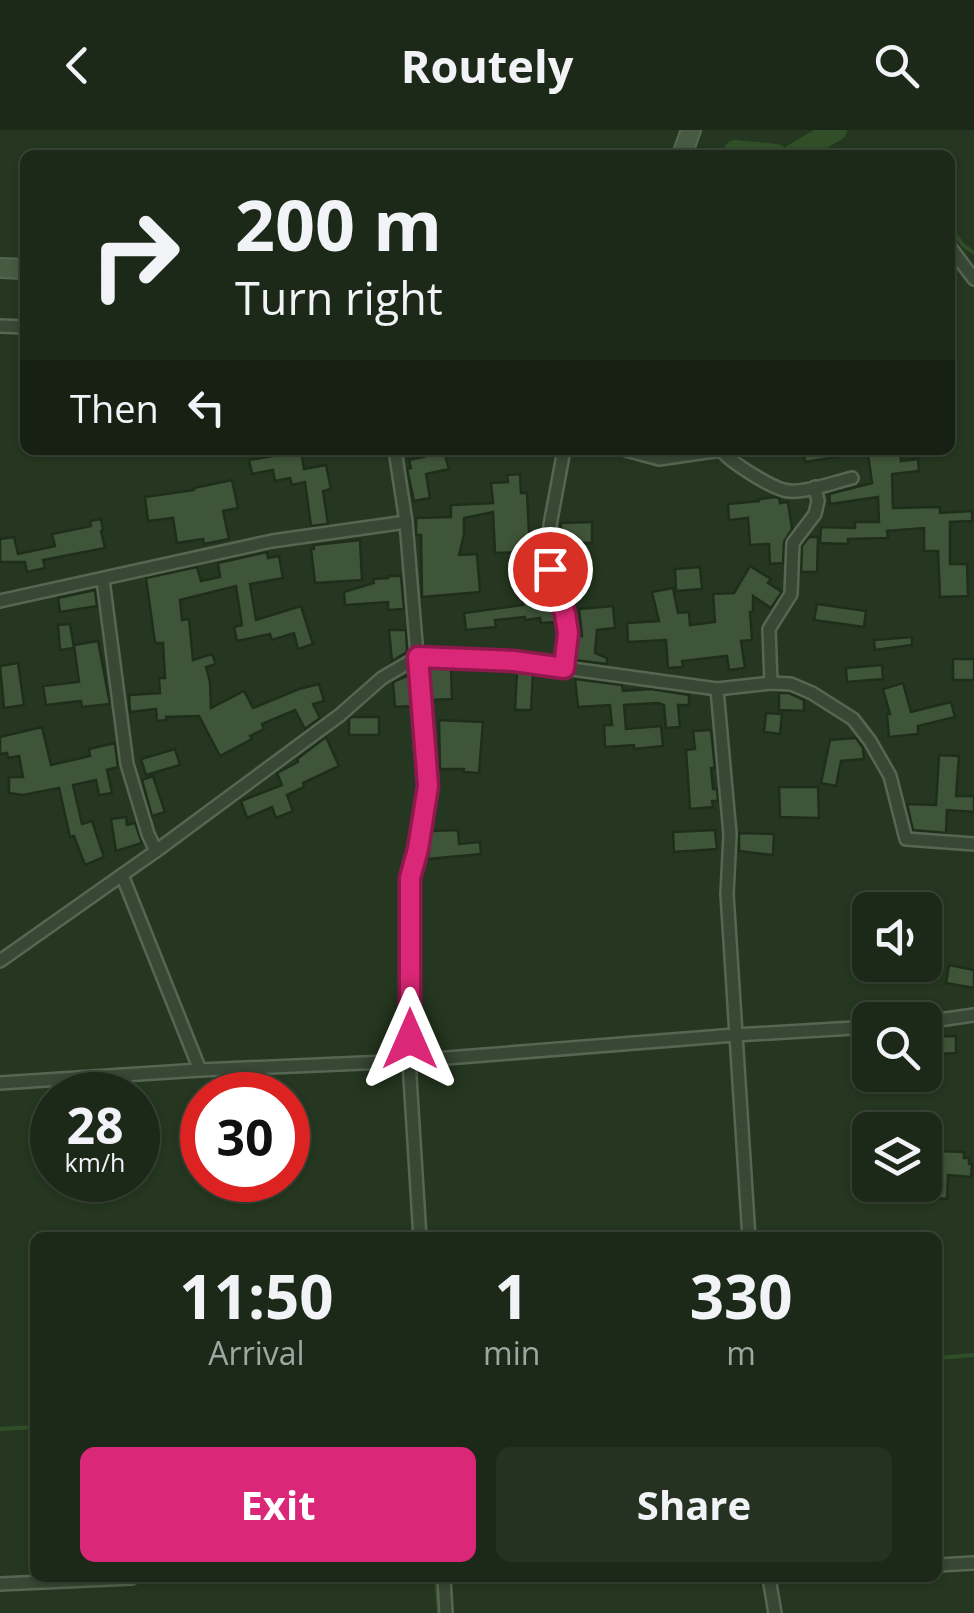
<!DOCTYPE html>
<html lang="en">
<head>
<meta charset="utf-8">
<style>
  :root { --surface:#1c2918; --page:#253121; --text:#f1f3f6; --muted:#a0a6a2; --line:#3a4537; --accent:#db2777 }
  body { margin:0; font-family:"Open Sans",sans-serif; background:var(--page); color:var(--text); height:100vh; display:flex; flex-direction:column; font-size:38px; white-space:nowrap }
  * { box-sizing:border-box; margin:0 }
  p { font-size:32px; color:var(--muted) }
  .icon { flex:none; width:55px; height:55px; fill:none; stroke:currentColor; stroke-width:2; stroke-linecap:round; stroke-linejoin:round }
  .map { position:relative; flex:1; overflow:hidden }
  .side { position:absolute; left:30px; top:1102px; width:912px; height:350px; display:flex; flex-direction:column; background:var(--surface); border-radius:15px; box-shadow:0 2px 8px #0004,0 0 0 2px var(--line) }
  .side>* { flex:none }
  .hud { position:absolute; left:20px; top:20px; width:935px; height:305px; border-radius:15px; box-shadow:0 2px 8px #0004,0 0 0 2px var(--line); background:#1c2918; color:var(--text); overflow:hidden }
  .fabs { position:absolute; left:852px; top:762px; display:grid; gap:20px }
  .fabs a { display:grid; place-items:center; width:90px; height:90px; border-radius:15px; background:var(--surface); box-shadow:0 2px 8px #0004,0 0 0 2px var(--line); font-size:50px }
  .speed { position:absolute; left:30px; top:942px; display:flex; gap:20px; font-size:50px; font-weight:700; text-align:center }
  .speed>* { display:grid; place-content:center; width:130px; height:130px; border-radius:50%; background:var(--surface); box-shadow:0 2px 8px #0004,0 0 0 2px var(--line); line-height:1 }
  .speed small { font-size:25px; font-weight:400 }
  .speed .limit { border:15px solid #d22; background:#fff; color:#111 }
  .pin { position:absolute; display:grid; place-items:center; width:85px; height:85px; color:#fff; margin:-42px; border:5px solid #fff; border-radius:50%; box-shadow:0 2px 10px #0007 }
  .me { position:absolute; width:110px; margin:-55px; rotate:0deg; stroke-linejoin:round; filter:drop-shadow(0 0 8px #0008) }
  .turn { display:flex; align-items:center; gap:35px; height:210px; padding:0 50px; font-size:45px }
  .turn .icon { width:130px; height:130px; stroke-width:2.5 }
  .turn b { display:block; font-size:70px; line-height:85px }
  .then { display:flex; align-items:center; height:95px; padding:0 50px; background:#0003; gap:20px; font-size:38px }
  .eta { display:flex; justify-content:space-evenly; align-items:center; height:170px; text-align:center }
  .eta b { font-size:60px; font-weight:700; line-height:70px }
  .button { display:flex; gap:20px; margin-top:auto; padding:20px 50px }
  .button a { flex:1; height:115px; border-radius:15px; background:var(--accent); color:#fff; font-size:40px; font-weight:700; line-height:115px; text-align:center }
  .button a+a { background:var(--page); color:var(--text) }
  header { display:flex; justify-content:space-between; align-items:center; height:130px; padding:0 50px; background:var(--surface); font-size:45px; font-weight:700 }
  .map>svg:first-child { display:block }
  .lines { fill:none; stroke-linecap:round; stroke-linejoin:round }
  .stream { stroke:#304f28; stroke-width:4 }
  .river { stroke:#304f28; stroke-width:22 }
  .building { fill:#3f5539; stroke:#1f2e1b; stroke-width:2.5 }
  .minor-casing { stroke:#556651; stroke-width:16 }
  .secondary-casing { stroke:#556651; stroke-width:22 }
  .minor { stroke:#384834; stroke-width:11 }
  .secondary { stroke:#465b42; stroke-width:18 }
  .route-casing { stroke:#8e194d; stroke-width:25 }
  .route { stroke:#db2777; stroke-width:18 }
</style>
</head>
<body>
<header><svg class="icon" aria-label="back" viewBox="0 0 24 24"><path d="M15 5l-7 7 7 7"/></svg>Routely<svg class="icon" aria-label="search" viewBox="0 0 24 24"><circle cx="10" cy="10" r="6"/><path d="M15 15l6 6"/></svg></header>
<div class="map">
<svg width="974" height="1483" viewBox="0 0 974 1483">
  <rect width="100%" height="100%" fill="#253720"/>
  <g class="lines">
    <!-- stream -->
    <g class="stream">
      <polyline points="950,98 963,115 974,123"/>
      <polyline points="938,1228 974,1225"/>
      <polyline points="0,1299 35,1297"/>
      <polyline points="436,1448 439,1483"/>
    </g>
    <!-- river -->
    <g class="river">
      <polyline points="735,21 776,25"/>
      <polyline points="793,25 836,0"/>
    </g>
  </g>
  <!-- building -->
  <g class="building">
    <polygon points="804,320 842,320 842,326 805,332"/>
    <polygon points="882,320 900,320 901,331 918,329 919,341 892,344 893,378 940,377 940,383 972,381 972,391 950,392 950,434 967,434 968,466 940,467 938,421 924,421 924,398 887,401 888,408 848,409 848,414 820,413 821,397 855,398 855,392 879,392 878,367 830,374 829,364 872,353 868,324 883,322"/>
    <polygon points="301,321 304,339 326,335 331,359 323,361 328,394 311,396 305,352 292,355 290,348 275,351 273,340 252,344 249,330"/>
    <polygon points="444,322 449,339 426,344 430,368 414,371 407,339 411,338 409,330"/>
    <polygon points="520,344 521,363 527,363 530,422 495,423 493,382 464,388 464,405 459,425 477,424 480,462 422,467 421,405 416,405 416,388 451,387 451,375 493,373 491,353 508,352 507,345"/>
    <polygon points="232,350 238,378 223,381 229,409 204,414 203,409 177,413 173,388 148,391 145,367 194,360 194,358"/>
    <polygon points="775,367 779,368 780,373 788,372 792,399 784,412 783,433 770,434 769,414 750,415 748,388 729,390 728,374 759,371 759,369"/>
    <polygon points="101,389 103,400 101,401 105,418 43,430 45,438 27,442 25,432 0,432 0,409 14,407 18,424 55,416 52,404 91,396 90,391"/>
    <polygon points="592,392 592,413 561,413 561,393"/>
    <polygon points="809,407 818,407 817,442 801,442 802,416"/>
    <polygon points="360,410 362,450 315,453 311,419 314,419 314,415"/>
    <polygon points="267,422 268,428 279,426 283,448 250,454 256,490 301,476 313,514 298,519 294,503 272,510 270,504 237,511 234,497 242,495 236,456 180,470 182,490 189,489 193,530 212,524 216,534 206,537 210,552 211,578 244,561 253,578 299,559 319,554 324,571 313,574 320,588 305,599 295,580 262,594 264,599 250,606 252,609 220,626 199,586 166,587 167,590 157,591 156,579 130,582 129,565 160,563 159,548 165,548 163,513 155,513 146,448 197,437 201,451 220,447 218,433"/>
    <polygon points="750,436 771,449 768,453 782,462 771,478 753,466 753,482 750,482 752,510 741,511 745,538 729,540 727,526 682,531 683,537 668,538 666,510 628,512 627,493 659,491 652,462 673,458 678,483 689,482 690,495 715,492 713,464 734,463"/>
    <polygon points="700,437 702,459 676,461 675,439"/>
    <polygon points="388,446 401,446 404,479 388,480 388,472 345,475 344,462 374,453 373,449 388,448"/>
    <polygon points="536,455 537,467 549,466 557,492 541,493 540,488 525,490 525,487 495,490 496,497 466,500 464,483 523,475 522,456"/>
    <polygon points="95,460 97,476 60,482 58,468"/>
    <polygon points="817,474 866,481 864,497 814,490"/>
    <polygon points="613,476 615,498 597,500 595,523 607,528 607,534 574,530 577,506 582,506 579,479"/>
    <polygon points="70,494 74,518 60,520 58,495"/>
    <polygon points="389,500 406,500 407,522 392,531"/>
    <polygon points="912,507 912,515 875,520 874,510"/>
    <polygon points="98,511 110,574 82,577 81,571 46,575 43,556 79,552 74,515"/>
    <rect x="953" y="529" width="21" height="21"/>
    <polygon points="18,533 24,575 4,578 0,536"/>
    <polygon points="882,535 883,549 847,552 846,538"/>
    <polygon points="429,537 451,538 452,569 431,570"/>
    <polygon points="517,541 533,543 531,580 515,580"/>
    <polygon points="409,545 412,576 395,577 393,552"/>
    <polygon points="575,549 622,555 623,561 651,559 689,565 689,575 678,575 680,597 666,598 664,575 659,573 624,575 626,599 661,596 663,616 634,619 634,615 605,617 604,595 612,595 610,575 578,577"/>
    <polygon points="903,553 911,582 951,572 955,587 918,596 918,604 889,607 887,584 890,584 883,559"/>
    <polygon points="779,563 789,563 804,570 804,581 779,580"/>
    <polygon points="766,583 782,584 780,604 764,602"/>
    <polygon points="352,587 379,587 379,605 349,605 349,589"/>
    <polygon points="439,590 483,592 479,643 463,642 464,639 440,639"/>
    <polygon points="42,597 51,635 90,626 89,619 115,613 118,637 107,640 112,663 99,665 96,650 73,655 82,694 92,691 104,727 85,735 74,706 70,707 59,658 23,665 9,663 9,647 23,647 19,626 8,628 7,623 0,624 0,607"/>
    <polygon points="711,600 715,638 711,638 713,659 717,659 718,671 712,671 713,677 690,679 686,620 695,619 693,601"/>
    <polygon points="326,607 339,636 303,653 304,657 287,665 293,681 276,688 272,677 247,688 241,671 282,655 277,643 298,632 297,629"/>
    <polygon points="856,608 863,618 864,629 841,631 836,656 821,653 830,610"/>
    <polygon points="175,619 180,635 146,645 141,629"/>
    <polygon points="939,625 959,626 956,666 974,666 974,682 947,680 946,703 913,700 907,674 936,675"/>
    <polygon points="153,646 165,682 152,686 142,650"/>
    <polygon points="779,657 818,657 819,688 780,687"/>
    <polygon points="126,687 127,695 135,693 142,713 116,721 111,689"/>
    <polygon points="458,700 459,714 480,712 481,724 428,729 430,701"/>
    <polygon points="715,700 717,719 674,722 673,702"/>
    <polygon points="739,703 774,704 773,725 739,721"/>
    <polygon points="949,835 974,840 974,858 946,853"/>
    <polygon points="956,906 956,923 941,924 942,940 925,941 925,907"/>
    <polygon points="941,1021 964,1022 964,1028 969,1028 969,1034 972,1034 971,1047 948,1045 947,1069 932,1068 935,1027 941,1027"/>
  </g>
  <g class="lines">
    <defs>
      <g id="minor">
        <polyline points="950,117 974,149"/>
        <polyline points="0,196 25,197"/>
        <polyline points="395,320 406,392 428,657 418,719 410,748 409,931 420,1108"/>
        <path d="M626 320 659 329 721 320C730 332 774 360 789 361 806 363 835 352 852 348"/>
        <polyline points="103,450 127,634 148,704 156,721"/>
        <polyline points="0,471 272,411 406,392"/>
        <polyline points="564,538 568,503 565,484 550,439 550,395 564,320"/>
        <polyline points="771,553 769,499 791,464 793,413 815,384 818,371 815,357"/>
        <polyline points="717,559 730,704 727,764 749,1108"/>
        <polyline points="122,745 200,940"/>
        <polyline points="0,831 156,721 340,585 382,548 418,527 514,531 717,559 771,553 791,554 812,563 853,589 870,611 890,646 906,709 974,714"/>
        <polyline points="925,892 974,885"/>
        <polyline points="0,953 200,940 409,931 735,905 870,897"/>
        <polyline points="938,1435 974,1433"/>
        <polyline points="444,1448 446,1483"/>
        <polyline points="769,1448 775,1483"/>
        <polyline points="0,1454 132,1448"/>
      </g>
      <g id="secondary">
        <polyline points="682,25 691,0"/>
        <polyline points="0,138 25,139"/>
      </g>
    </defs>
    <!-- minor casing -->
    <use href="#minor" class="minor-casing"/>
    <!-- secondary casing -->
    <use href="#secondary" class="secondary-casing"/>
    <!-- minor -->
    <use href="#minor" class="minor"/>
    <!-- secondary -->
    <use href="#secondary" class="secondary"/>
  </g>
  <g class="lines">
    <defs>
      <polyline id="route" points="410,909 410,748 418,719 428,656 418,527 514,531 564,538 568,503 565,484 550,439"/>
    </defs>
    <!-- route casing -->
    <use href="#route" class="route-casing"/>
    <!-- route -->
    <use href="#route" class="route"/>
  </g>
</svg>
<div class="fabs">
<a><svg class="icon" aria-label="sound" viewBox="0 0 24 24"><path d="M4 9h4l5-4v14l-5-4H4zM17 9q2 3 0 6"/></svg></a>
<a><svg class="icon" aria-label="search" viewBox="0 0 24 24"><circle cx="10" cy="10" r="6"/><path d="M15 15l6 6"/></svg></a>
<a><svg class="icon" aria-label="layers" viewBox="0 0 24 24"><path d="M12 4l9 5-9 5-9-5zM3 14l9 5 9-5"/></svg></a>
</div>
<div class="speed"><div>28<small>km/h</small></div><div class="limit">30</div></div>
<div class="pin" style="left:550px;top:439px;background:#d93025"><svg class="icon" aria-label="arrive" viewBox="0 0 24 24"><path d="M6 21V4h12l-3 4 3 4H6"/></svg></div>
<svg class="me" style="left:410px;top:909px" viewBox="-20 -20 40 40"><path d="M0-17L14 15 0 8-14 15z" fill="#db2777" stroke="#fff" stroke-width="4"/></svg>
<div class="hud">
<div class="turn"><svg class="icon" aria-label="right" viewBox="0 0 24 24"><path d="M7 20v-9h11M14 6l5 5-5 5"/></svg><div><b>200 m</b>Turn right</div></div>
<div class="then">Then<svg class="icon" aria-label="left" viewBox="0 0 24 24"><path d="M17 20v-9H6M10 6l-5 5 5 5"/></svg></div>
</div>
<section class="side">
<div class="eta">
<div><b>11:50</b><p>Arrival</p></div>
<div><b>1</b><p>min</p></div>
<div><b>330</b><p>m</p></div>
</div>
<div class="button"><a>Exit</a><a>Share</a></div>
</section>
</div>
</body>
</html>
